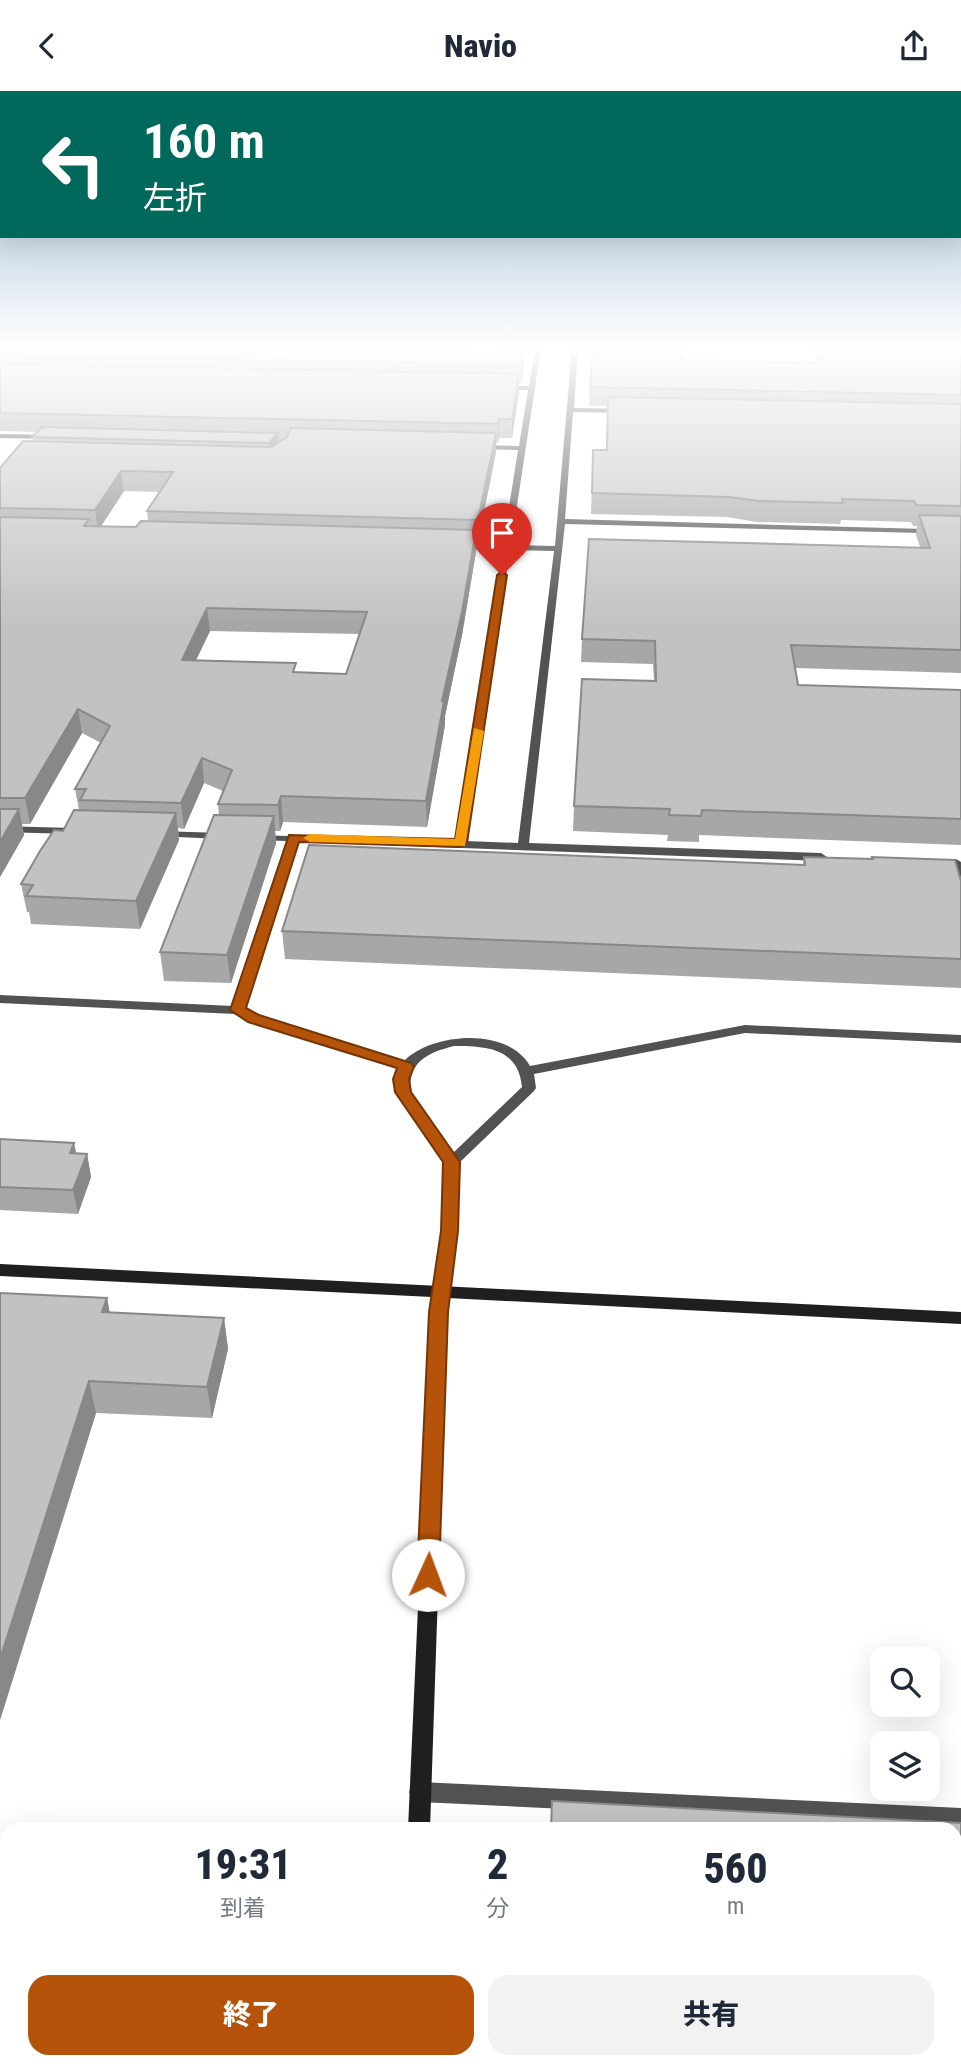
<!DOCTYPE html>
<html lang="ja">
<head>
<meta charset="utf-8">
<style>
  :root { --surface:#fff; --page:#f2f2f3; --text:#1f2937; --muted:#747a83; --accent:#b45309 }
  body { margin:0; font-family:"Roboto Condensed","Noto Sans JP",sans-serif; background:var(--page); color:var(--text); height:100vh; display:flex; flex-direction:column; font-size:26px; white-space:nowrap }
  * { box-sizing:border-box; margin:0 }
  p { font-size:23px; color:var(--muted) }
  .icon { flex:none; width:38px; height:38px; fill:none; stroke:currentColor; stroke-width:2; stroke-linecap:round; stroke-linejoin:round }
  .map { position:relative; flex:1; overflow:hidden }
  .details { position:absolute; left:0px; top:1731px; width:962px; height:247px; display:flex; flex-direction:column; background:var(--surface); border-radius:21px 21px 0 0; box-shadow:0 7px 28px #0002 }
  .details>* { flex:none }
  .hud { position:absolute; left:0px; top:0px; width:962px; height:147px; box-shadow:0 7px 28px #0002; background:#00695c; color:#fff; overflow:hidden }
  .buttons { position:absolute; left:870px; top:1556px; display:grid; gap:14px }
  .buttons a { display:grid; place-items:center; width:70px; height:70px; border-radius:14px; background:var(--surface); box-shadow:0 7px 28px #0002; font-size:35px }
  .pin { position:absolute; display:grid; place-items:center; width:60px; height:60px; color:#fff; margin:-72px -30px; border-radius:50% 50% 50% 0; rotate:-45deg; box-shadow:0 0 7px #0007 }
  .pin .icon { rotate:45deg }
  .me { position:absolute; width:77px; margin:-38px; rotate:2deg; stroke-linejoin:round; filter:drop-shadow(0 0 5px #0008) }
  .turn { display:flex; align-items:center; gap:24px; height:147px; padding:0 28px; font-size:32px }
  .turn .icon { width:91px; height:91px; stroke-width:2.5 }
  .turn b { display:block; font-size:49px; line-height:60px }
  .eta { display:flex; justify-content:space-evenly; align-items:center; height:119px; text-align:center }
  .eta b { font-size:42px; font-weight:800; line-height:49px }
  .primary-button { display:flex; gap:14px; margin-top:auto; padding:14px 28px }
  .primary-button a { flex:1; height:80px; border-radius:21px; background:var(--accent); color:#fff; font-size:28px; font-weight:800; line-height:80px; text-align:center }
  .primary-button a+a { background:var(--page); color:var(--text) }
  header { display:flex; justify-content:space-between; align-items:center; height:91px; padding:0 28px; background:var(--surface); font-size:32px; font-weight:800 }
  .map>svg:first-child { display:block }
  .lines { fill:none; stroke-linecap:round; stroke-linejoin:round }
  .lane { fill:#525252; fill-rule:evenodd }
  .secondary { fill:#1f1f1f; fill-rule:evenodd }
  .wall { fill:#a7a7a7; fill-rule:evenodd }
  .shaded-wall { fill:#888 }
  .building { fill:#c2c2c2; stroke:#888; stroke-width:2; fill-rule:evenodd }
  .route { fill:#b45309; stroke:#753606; stroke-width:2 }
  .slow { fill:#f59e0b }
</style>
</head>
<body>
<header><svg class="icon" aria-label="back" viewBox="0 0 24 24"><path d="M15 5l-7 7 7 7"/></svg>Navio<svg class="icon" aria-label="share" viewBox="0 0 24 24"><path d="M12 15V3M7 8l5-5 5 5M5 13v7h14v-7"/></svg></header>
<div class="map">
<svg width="961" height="1977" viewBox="0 0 961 1977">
  <rect width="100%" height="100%" fill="#fff"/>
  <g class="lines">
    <!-- lane -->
    <g class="lane">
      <path d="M535 257H541L511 454 555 455 572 257H578L574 317 625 318 629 320 625 322 573 321 565 428 961 439V443L565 433 529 752 821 762 827 766 821 770 298 751 245 918 259 925 404 970C433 941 508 936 530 975L745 934 961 944V952L745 942 534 983 536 997 534 1000 459 1072 457 1140 448 1202 446 1206H434L432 1202 441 1140 445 1071 396 1001V990L400 977 249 931 235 923 0 912V904L233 915 286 750 257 749 253 748V744L455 750 502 459 456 458 452 455 456 452 503 454 518 359 477 358 473 356 477 354 519 355 528 299H501L498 297 501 295H529ZM510 459 554 460 518 752 466 750ZM454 955C487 955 518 957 522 996L453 1062 410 1001C409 970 427 962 454 955Z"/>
      <polygon points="0,343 51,344 55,346 51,348 0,347"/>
      <polygon points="0,735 72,737 78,740 72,743 0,741"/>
      <polygon points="159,740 222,742 228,745 222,748 155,745 155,741"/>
      <polygon points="956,768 961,771 961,793 955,789 950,772"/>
      <polygon points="420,1691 961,1717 961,1737 420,1711 412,1708 409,1701 412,1694"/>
    </g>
    <!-- secondary -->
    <g class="secondary">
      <polygon points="0,1173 961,1221 961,1233 448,1207 430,1738 408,1738 432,1206 0,1185"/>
      <rect x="398" y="1970" width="24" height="7"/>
    </g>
  </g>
  <!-- wall -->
  <g class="wall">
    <path d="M0 257H474L524 259V276L521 292H519V301L512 347H499L498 352H496V361L478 451H476V461L462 544 445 625V634L427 736 283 731 280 740H275L276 752 231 892 164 890 160 861 219 724 218 713 223 700 204 692 184 738 178 737 179 749 140 838 31 833 29 821H27L21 793 79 719 75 698 101 652 82 642 30 733H22L24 744 0 786V377L33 350 32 346 37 341 0 340ZM124 400 160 401 147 420 148 430 136 436 101 435ZM210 540 359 543 346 583 297 581 196 569Z"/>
    <polygon points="814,257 961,257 961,582 795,577 798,594 961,599 961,754 699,744 699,751 667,750 668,744 573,740 574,715 654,590 653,573 581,571 582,548 920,456 916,444 917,435 913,435 911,431 841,429 840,433 757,431 727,426 591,423 593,359 606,359 607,315 589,315 590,296 682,269 815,272 816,265"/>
    <polygon points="804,766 872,768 872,766 961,790 961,897 285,868 282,840 803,773"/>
    <polygon points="0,1048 76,1062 87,1063 91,1086 78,1123 0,1119"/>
    <polygon points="107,1207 109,1222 224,1227 228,1258 212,1327 96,1322 0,1629"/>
  </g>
  <!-- shaded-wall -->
  <g class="shaded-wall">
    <polygon points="524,259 524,276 521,292 521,274"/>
    <polygon points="519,283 519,301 512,347 512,328"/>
    <polygon points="499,328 499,347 498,352 498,333"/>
    <polygon points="278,342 279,357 270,366 269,352"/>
    <polygon points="496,342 496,361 478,451 478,429"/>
    <polygon points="121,380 124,400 98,440 95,419"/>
    <polygon points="476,439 476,461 462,544 445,625 445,634 427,736 426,710 442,610"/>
    <polygon points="207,517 210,540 185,592 182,569"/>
    <polygon points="78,618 82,642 30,733 25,707"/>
    <polygon points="202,667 204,692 184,738 181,712"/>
    <polygon points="281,705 283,731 280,740 278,714"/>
    <polygon points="19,718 24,744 0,786 0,751"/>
    <polygon points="176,722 179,749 140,838 136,810"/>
    <polygon points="274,725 276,752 231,892 227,864"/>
    <polygon points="74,1052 79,1075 70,1062"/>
    <polygon points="87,1063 91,1086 78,1123 73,1099"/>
    <polygon points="107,1207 113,1238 102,1221"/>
    <polygon points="224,1227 228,1258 212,1327 207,1296"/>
    <polygon points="89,1290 96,1322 0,1629 0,1568"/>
    <polygon points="291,1970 298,1970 297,1977 290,1977"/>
  </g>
  <!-- building -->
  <g class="building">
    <polygon points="0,257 470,257 524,259 521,274 0,264"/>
    <polygon points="593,257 680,257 682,269 819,272 816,260 822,260 821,257 961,257 961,304 590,296"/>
    <polygon points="0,273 519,283 512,328 499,328 498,333 0,322"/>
    <polygon points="608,306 961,313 961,415 916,414 914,410 842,408 843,412 759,410 729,406 592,402 593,359 607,359"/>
    <polygon points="42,336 278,342 269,352 32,346"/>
    <polygon points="291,337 496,342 478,429 147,420 173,381 121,380 95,419 0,417 0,377 23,350 271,356 287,346"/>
    <polygon points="919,424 961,425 961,559 791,554 798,594 961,599 961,728 702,719 701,725 669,724 670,718 574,715 582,588 656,590 655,550 582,548 589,448 930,457"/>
    <path d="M0 426 89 428 84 435 136 436 141 430 476 439 462 521 442 610H444L426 710 281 705 278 714 218 713 232 679 202 667 181 712 80 709 86 698H75L110 635 78 618 25 707H0ZM207 517 367 521 346 583 293 581 296 572 182 569Z"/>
    <polygon points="0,718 19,718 0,751"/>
    <polygon points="74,719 176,722 136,810 26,805 33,794 21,793 40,760 54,739 63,740"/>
    <polygon points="214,724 274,725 227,864 160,861"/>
    <polygon points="309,754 805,774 804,766 873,768 872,766 955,769 961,790 961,868 282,840"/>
    <polygon points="0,1048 74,1052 70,1062 87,1063 73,1099 0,1096"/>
    <polygon points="0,1202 107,1207 102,1221 224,1227 207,1296 89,1290 0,1568"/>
    <polygon points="552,1710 961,1732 961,1977 544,1977 544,1970 956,1970 956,1738 551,1738"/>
    <polygon points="229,1970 291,1970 290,1977 242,1977 228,1976"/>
  </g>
  <!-- sky -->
  <linearGradient id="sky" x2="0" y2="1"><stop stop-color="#8baccb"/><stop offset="0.48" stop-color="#fff"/><stop offset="1" stop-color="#fff" stop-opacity="0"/></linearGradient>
  <rect width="961" height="534" fill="url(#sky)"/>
  <!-- route -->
  <polygon class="route" points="502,481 507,484 467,752 460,756 299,751 246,917 259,924 411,972 414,975 409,988 411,1001 460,1071 458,1140 448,1221 439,1484 436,1491 428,1494 421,1491 417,1484 429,1221 441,1140 443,1071 395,1001 393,988 397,977 248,931 230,919 289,744 455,748 497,484"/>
  <!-- slow -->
  <polygon class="slow" points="474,637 484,640 465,755 310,751 303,747 310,743 455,748"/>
</svg>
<div class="buttons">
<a><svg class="icon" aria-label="search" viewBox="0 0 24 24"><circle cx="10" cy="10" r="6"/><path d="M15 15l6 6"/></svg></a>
<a><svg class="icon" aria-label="layers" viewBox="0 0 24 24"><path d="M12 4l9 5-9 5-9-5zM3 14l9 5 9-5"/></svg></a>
</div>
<div class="pin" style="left:502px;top:484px;background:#d93025"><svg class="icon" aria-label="arrive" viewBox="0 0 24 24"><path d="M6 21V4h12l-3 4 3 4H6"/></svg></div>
<svg class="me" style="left:428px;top:1484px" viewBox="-20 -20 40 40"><circle r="19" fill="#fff"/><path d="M0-13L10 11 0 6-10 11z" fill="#b45309"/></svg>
<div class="hud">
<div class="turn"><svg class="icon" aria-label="left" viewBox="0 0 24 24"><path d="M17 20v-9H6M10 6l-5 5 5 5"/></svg><div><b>160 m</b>左折</div></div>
</div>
<section class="details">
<div class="eta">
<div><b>19:31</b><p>到着</p></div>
<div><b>2</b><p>分</p></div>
<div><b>560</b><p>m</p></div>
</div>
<div class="primary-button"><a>終了</a><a>共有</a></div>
</section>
</div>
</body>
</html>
